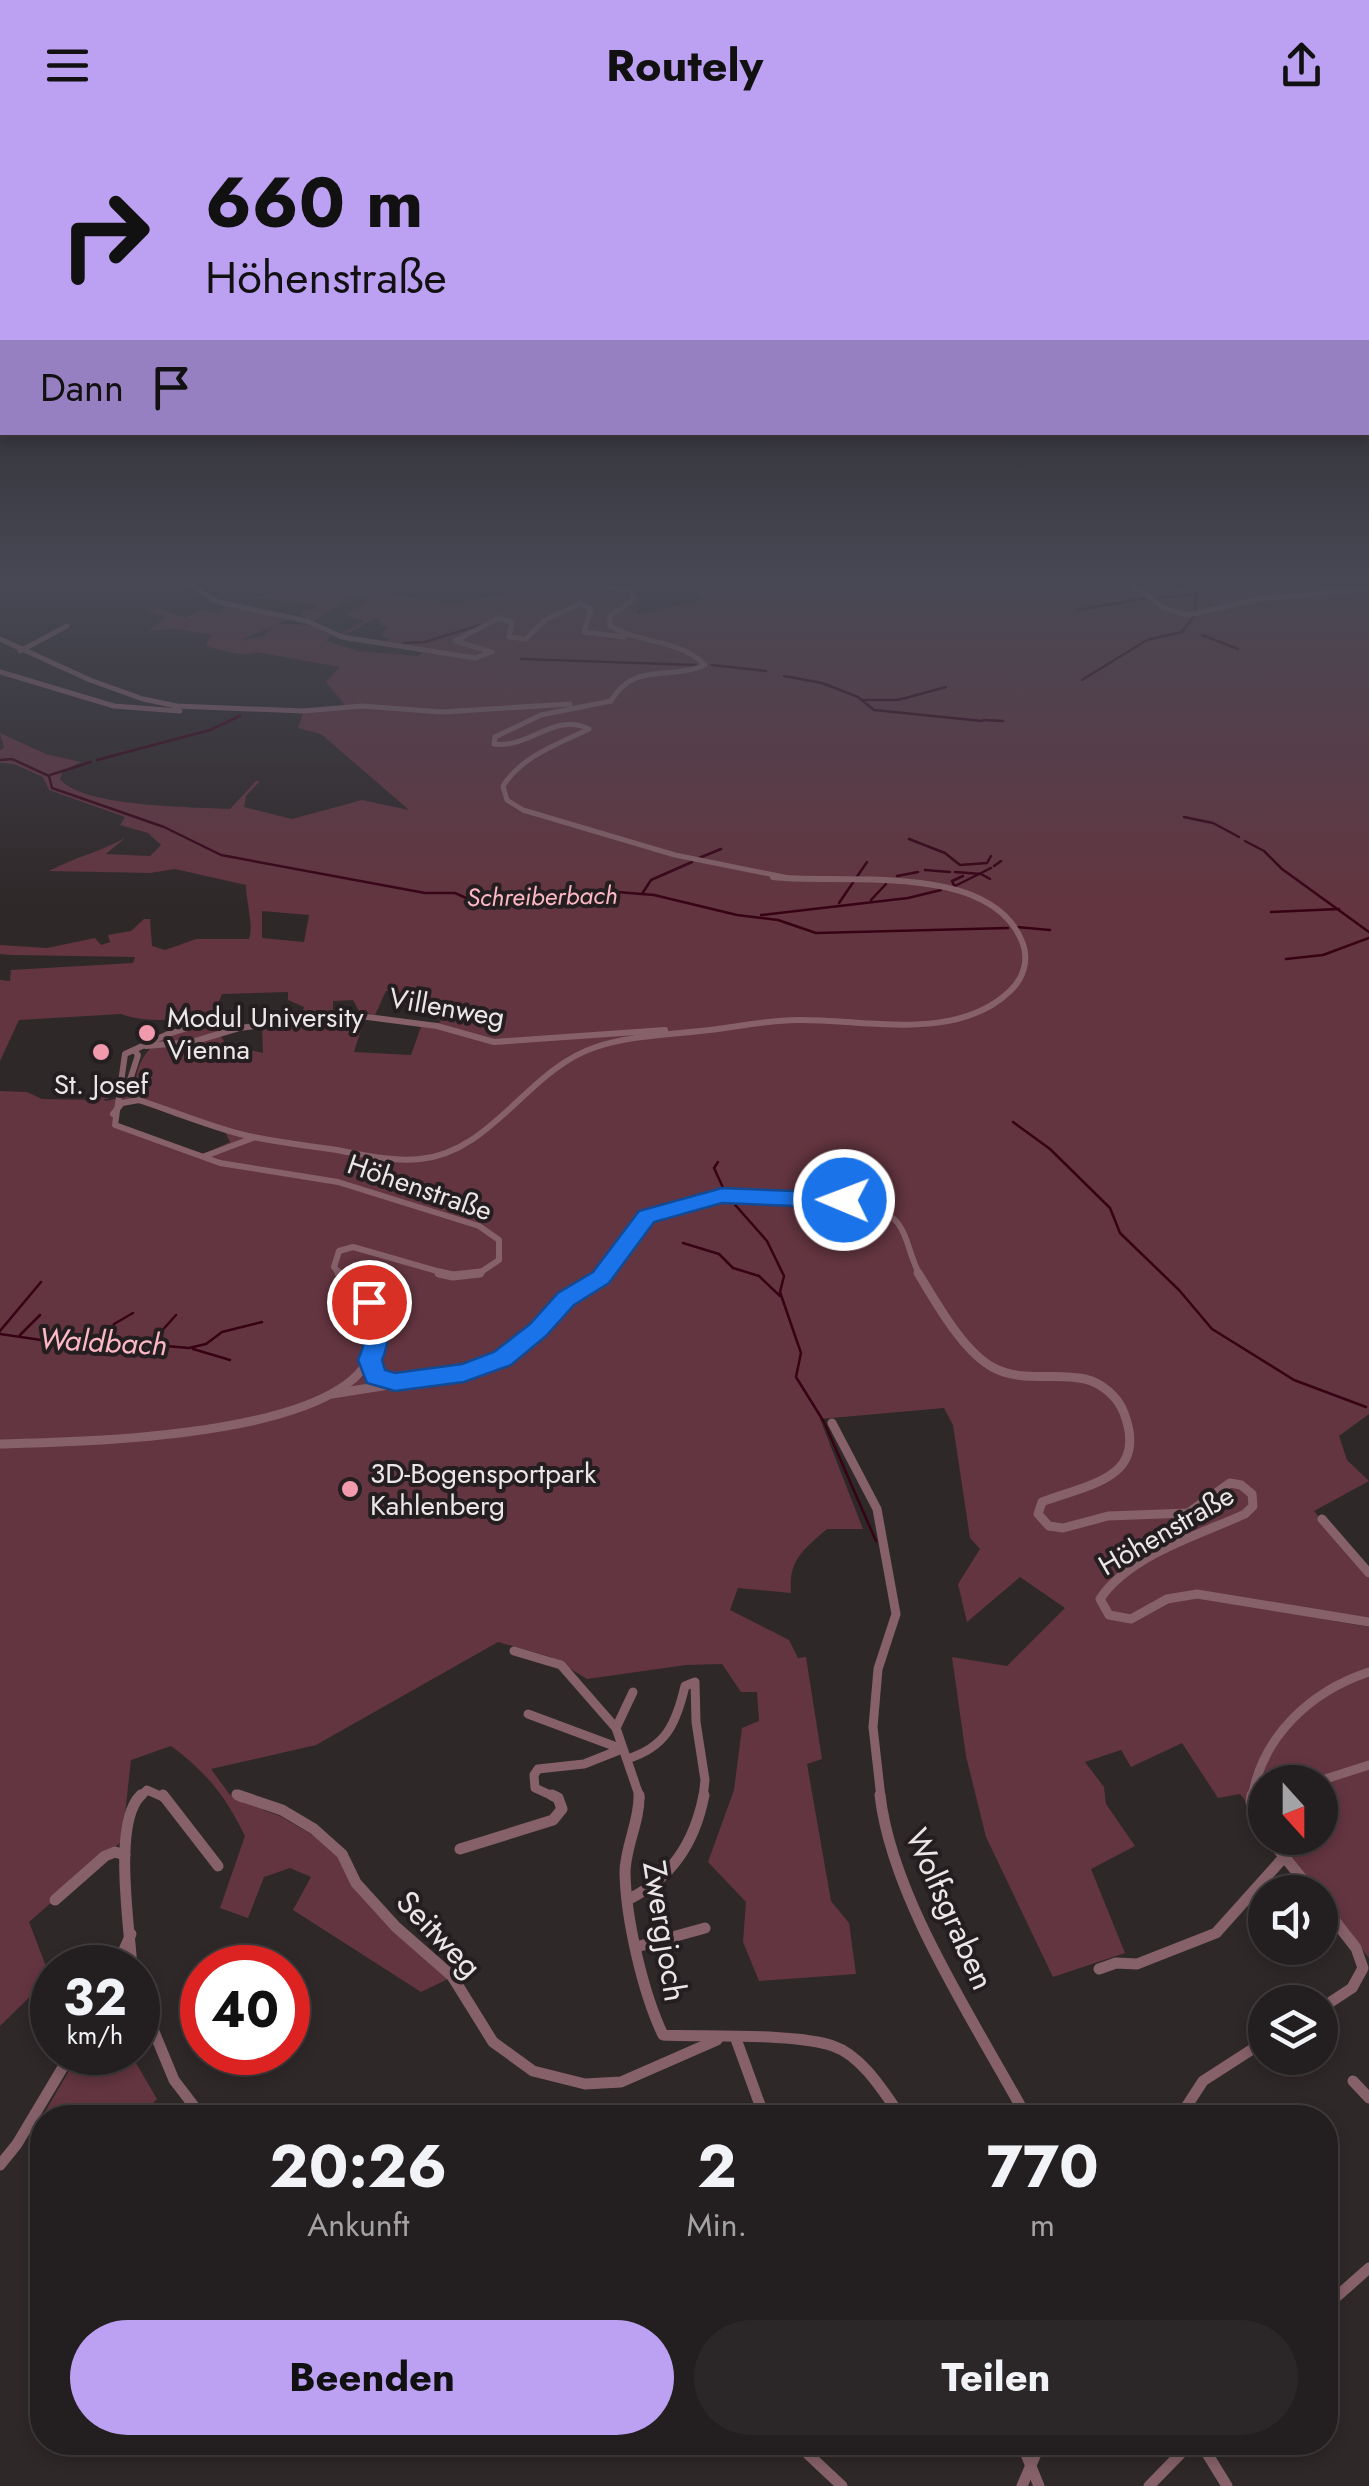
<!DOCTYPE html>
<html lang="de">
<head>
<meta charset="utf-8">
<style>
  :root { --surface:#231e1f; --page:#2b2728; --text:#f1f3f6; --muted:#a3a2a4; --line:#403c3d; --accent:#bca0f2 }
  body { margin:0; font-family:Jost,sans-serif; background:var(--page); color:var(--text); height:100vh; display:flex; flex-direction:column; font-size:38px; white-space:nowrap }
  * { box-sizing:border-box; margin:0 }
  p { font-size:32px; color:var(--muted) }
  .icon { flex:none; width:55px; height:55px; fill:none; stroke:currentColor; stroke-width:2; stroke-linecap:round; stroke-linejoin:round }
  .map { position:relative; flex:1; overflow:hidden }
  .sheet { position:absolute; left:30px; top:1975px; width:1308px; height:350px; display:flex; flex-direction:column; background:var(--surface); border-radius:40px; box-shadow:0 5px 15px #0003,0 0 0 2px var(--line) }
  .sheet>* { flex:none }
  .top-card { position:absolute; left:0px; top:0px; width:1370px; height:305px; box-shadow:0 5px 15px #0003,0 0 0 2px var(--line); background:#bca0f2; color:#111; overflow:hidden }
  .needle { width:65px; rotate:159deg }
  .fabs { position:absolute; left:1248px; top:1635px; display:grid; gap:20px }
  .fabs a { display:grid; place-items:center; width:90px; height:90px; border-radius:50%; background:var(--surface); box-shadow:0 5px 15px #0003,0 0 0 2px var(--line); font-size:50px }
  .speed { position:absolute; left:30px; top:1815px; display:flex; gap:20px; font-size:50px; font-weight:700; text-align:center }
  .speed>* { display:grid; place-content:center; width:130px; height:130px; border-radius:50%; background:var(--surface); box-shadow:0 5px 15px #0003,0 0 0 2px var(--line); line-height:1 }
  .speed small { font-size:25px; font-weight:400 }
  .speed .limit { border:15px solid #d22; background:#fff; color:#111 }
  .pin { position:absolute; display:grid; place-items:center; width:85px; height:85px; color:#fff; margin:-42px; border:5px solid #fff; border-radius:50%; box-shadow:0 2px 10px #0007 }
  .me { position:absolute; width:110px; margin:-55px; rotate:271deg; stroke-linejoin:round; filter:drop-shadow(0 0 8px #0008) }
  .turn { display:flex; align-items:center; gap:35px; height:210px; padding:0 40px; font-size:45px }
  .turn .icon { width:130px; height:130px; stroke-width:2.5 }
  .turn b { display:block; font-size:70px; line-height:85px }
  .then { display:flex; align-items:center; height:95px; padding:0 40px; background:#0003; gap:20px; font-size:38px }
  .eta { display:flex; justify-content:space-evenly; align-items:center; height:170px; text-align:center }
  .eta b { font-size:60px; font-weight:700; line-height:70px }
  .primary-button { display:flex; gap:20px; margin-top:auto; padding:20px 40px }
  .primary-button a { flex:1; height:115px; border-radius:60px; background:var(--accent); color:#111; font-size:40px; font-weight:700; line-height:115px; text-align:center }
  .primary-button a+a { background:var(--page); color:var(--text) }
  header { display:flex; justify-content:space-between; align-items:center; height:130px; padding:0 40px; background:var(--accent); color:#111; font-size:45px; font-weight:700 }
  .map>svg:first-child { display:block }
  .green { fill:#633540; fill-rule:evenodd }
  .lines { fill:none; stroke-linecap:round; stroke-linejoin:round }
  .stream { stroke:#380215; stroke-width:2.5 }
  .minor-far3 { stroke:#866169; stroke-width:5 }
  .minor-far2 { stroke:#866169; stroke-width:6 }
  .minor-far1 { stroke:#866169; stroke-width:9 }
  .minor { stroke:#866169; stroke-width:11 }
  .route { fill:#1a73e8; stroke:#114b97; stroke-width:2.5 }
  .poi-dot { fill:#f29aad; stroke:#251e20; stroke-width:4 }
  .labels { text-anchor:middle; stroke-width:8; stroke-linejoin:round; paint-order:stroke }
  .far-water-label { font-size:25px; font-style:italic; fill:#fdb8c5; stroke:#251e20 }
  .street-label { font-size:28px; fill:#ebe6e7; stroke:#251e20 }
  .poi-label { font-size:28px; fill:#ebe6e7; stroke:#251e20; text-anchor:start }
  .water-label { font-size:30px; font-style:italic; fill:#fdb8c5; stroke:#251e20 }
  .near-street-label { font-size:32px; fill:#ebe6e7; stroke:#251e20 }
</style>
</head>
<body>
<header><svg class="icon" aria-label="menu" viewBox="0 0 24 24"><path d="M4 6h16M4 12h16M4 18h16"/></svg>Routely<svg class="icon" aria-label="share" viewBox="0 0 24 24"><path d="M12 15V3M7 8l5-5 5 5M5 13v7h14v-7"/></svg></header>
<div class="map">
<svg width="1369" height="2356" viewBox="0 0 1369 2356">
  <rect width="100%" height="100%" fill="#2f2829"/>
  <!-- green -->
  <g class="green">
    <path d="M248 448H294L278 452 299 461 322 453 453 474 565 451 642 468 636 484 704 470 696 464 705 461 704 455 674 448H1369V1284L1339 1306 1347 1330 1369 1351 1314 1381 1369 1448V1490L1232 1473 1369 1497V1828L1275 1708H1320V1652H1265V1695L1240 1664 1218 1668 1182 1613 1131 1637 1121 1620 1085 1632 1104 1657 1106 1674 1135 1716 1091 1739 1125 1823 1053 1847 986 1707 966 1626 952 1527 1007 1536 1065 1478 1020 1447 967 1492 958 1454 980 1419 970 1408 953 1295 944 1278 820 1289 863 1399H827C804 1419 788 1430 791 1463L738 1458 730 1480 789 1510 798 1528 806 1527 822 1629 807 1634 831 1771 849 1793 856 1844 759 1851 743 1812 746 1772 708 1732 734 1660 742 1598 759 1591 757 1562H741L722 1534 686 1535 587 1549 551 1527 498 1512 316 1615 211 1639 230 1665 263 1676V1680L280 1686 340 1721 354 1749 452 1847 421 1862 293 1780 311 1747 290 1738 264 1747 248 1788 220 1778 245 1706C225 1665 207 1643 171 1616L131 1630 122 1711 29 1792 50 1847 0 1896V961L27 962 42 969 100 970 103 961 112 960 108 969H103L106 971 139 964C134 953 135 946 140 934 153 904 183 902 213 892L226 915 263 923 262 898 300 892 304 877 288 870V862L222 864 215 882C188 890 147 894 121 884L19 890 0 931V850L10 851 11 840 133 833 135 827 12 825 0 824V815L47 818 95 808 101 815 110 812 108 805 131 801 144 789H150L152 816 165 820 196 809H249C254 796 246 772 246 755L175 739 150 743 49 741C75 727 100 722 125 708L106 724 150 726 161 715 148 703 120 695 125 687 49 660 43 647 14 634 0 633V620L4 618 0 603 46 624 81 632 63 641 60 649C82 677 193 677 230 679L256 651H260L246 666 244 677 292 689 362 670 409 680 321 604 298 598 303 583 345 575 326 552 340 537 257 522C242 528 221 520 206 516L211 505 176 499 148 501 166 487 148 481 156 477 185 488 202 479 214 482 229 477 289 489 239 511 263 506 276 494 310 495 331 506 326 511 357 521 418 526 427 518 385 511 391 508 381 506 388 497 380 495 379 487 344 505 340 504 364 491 345 485 371 468 355 465 314 491 302 486 304 481 317 478 313 474 255 468 272 461ZM262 781 309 785 304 812 262 808ZM386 861H395L398 875H424L423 881 441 891 435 896 422 894 411 925 354 922 365 887H329L333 885V871L353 870 359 881 375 885ZM135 972 225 1002 230 1012 204 1024 116 994 119 977Z"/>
    <polygon points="80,1922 130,1923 157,1969 140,1987 49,1987 45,1982"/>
  </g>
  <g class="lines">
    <!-- stream -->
    <g class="stream">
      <polyline points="1343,448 1369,454"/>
      <polyline points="1137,453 1156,453"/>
      <polyline points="1160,453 1197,459"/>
      <polyline points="1121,457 1131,454"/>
      <polyline points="1158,468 1197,464"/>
      <polyline points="1077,480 1147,468"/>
      <polyline points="1202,505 1238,519"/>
      <polyline points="404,513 425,512 480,495"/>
      <polyline points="521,529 696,535"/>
      <polyline points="712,535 766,541"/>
      <polyline points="784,546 822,553 858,567 874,580 982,591"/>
      <polyline points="1082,550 1147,510 1182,502 1194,486 1197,459 1213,454 1217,448"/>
      <polyline points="861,570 898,570 946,557"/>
      <polyline points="984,590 1003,591"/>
      <polyline points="0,630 12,629 49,646 52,658 164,697 221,725 425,763 455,763 475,772 525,771 605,761 654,765 737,785 778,790 816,803 1008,798"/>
      <polyline points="97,630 210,600 240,586"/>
      <polyline points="50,645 91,632"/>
      <polyline points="1184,687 1213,693 1239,707"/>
      <polyline points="909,709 945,723 960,735 987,733 991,726"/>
      <polyline points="1245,711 1264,721 1282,739 1369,802"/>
      <polyline points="699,728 721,719"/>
      <polyline points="994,736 1001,731"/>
      <polyline points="925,740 950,742"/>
      <polyline points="955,742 981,744 990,749"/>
      <polyline points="897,746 918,742"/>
      <polyline points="954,755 952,751 963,746"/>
      <polyline points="953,757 991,738"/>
      <polyline points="642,764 651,750 692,732"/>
      <polyline points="871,770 886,754"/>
      <polyline points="839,773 867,732"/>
      <polyline points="1271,782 1339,779"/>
      <polyline points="761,785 908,768 941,760"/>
      <polyline points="1016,797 1050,800"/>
      <polyline points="1286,829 1323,825 1369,808"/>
      <polyline points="1013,992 1050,1019 1110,1078 1120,1103 1179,1160 1212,1199 1294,1250 1366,1277"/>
      <polyline points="718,1032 714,1038 725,1062"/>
      <polyline points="730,1069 767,1111 784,1146 780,1162 801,1223 796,1247 824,1292 876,1411"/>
      <polyline points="683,1113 719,1124 733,1138 759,1146 780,1166"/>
      <polyline points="0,1201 41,1152"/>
      <polyline points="0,1204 96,1218 131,1213 189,1218 206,1214 222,1202 262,1192"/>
      <polyline points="20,1205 40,1185"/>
      <polyline points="151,1213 176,1185"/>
      <polyline points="108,1214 114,1194 133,1183"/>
      <polyline points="193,1219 230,1230"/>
    </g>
    <!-- minor-far3 -->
    <g class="minor-far3">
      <polyline points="180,448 218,472 307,491 342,507 475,528 492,522 455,511"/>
      <polyline points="561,448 632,462 634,469 610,486 610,496"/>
      <polyline points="1126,448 1163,478 1188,485 1259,469 1369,459"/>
      <path d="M610 496C640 514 680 509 705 535 669 551 634 531 611 571L541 585 495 607 494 614C529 619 554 582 589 599 558 614 522 626 503 656L507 670 523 680 675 725 794 749"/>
      <polyline points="0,509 90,550 143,569 177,576 303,581 362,576 442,582 570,574"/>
      <polyline points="455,511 499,488 512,492 509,507 526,509 545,490 580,474 591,479 584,502 624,507"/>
      <polyline points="20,521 67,496"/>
      <polyline points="0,542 114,576 180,581"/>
    </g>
    <!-- minor-far2 -->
    <g class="minor-far2">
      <polyline points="212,885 210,891 168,904 125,924 115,995 220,1033 338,1052 479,1096 499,1110 499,1130 478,1144 460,1145"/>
      <polyline points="146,916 192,912 239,898 352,885 437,896 494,912 665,900"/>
      <polyline points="135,921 138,925 129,953 139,970"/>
      <path d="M113 984 122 973 139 970C172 981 206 995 240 1004 271 1012 305 1015 337 1020 364 1025 392 1032 420 1029 493 1022 528 939 596 917 628 906 666 905 700 901 733 898 766 890 798 890 866 889 956 913 1010 861 1023 849 1029 831 1023 814 993 730 841 755 773 747"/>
      <polyline points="205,1026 253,1008"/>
      <polyline points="341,1145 334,1137 339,1121 353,1117 451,1145"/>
      <path d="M601 1145C623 1131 626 1100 649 1087 667 1076 702 1069 723 1066 755 1061 873 1068 895 1090 908 1103 910 1129 920 1145"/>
    </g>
    <!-- minor-far1 -->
    <g class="minor-far1">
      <polyline points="439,1143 453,1146 480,1143"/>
      <path d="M918 1143C936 1172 963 1222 994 1238 1024 1253 1054 1242 1085 1249 1102 1253 1118 1267 1124 1283 1149 1348 1090 1354 1042 1372L1038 1384 1049 1396 1063 1398 1108 1386 1188 1383 1230 1353 1241 1355 1252 1364 1253 1376 1245 1384C1199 1405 1129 1425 1100 1469L1109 1485 1131 1489 1167 1469 1197 1464 1369 1492"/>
      <polyline points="370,1230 374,1245 388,1251"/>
      <polyline points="332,1264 464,1243 499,1231 527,1210 571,1165 605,1143"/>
      <polyline points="832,1293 877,1379 896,1484 878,1539 873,1597 881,1668"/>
      <path d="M0 1314C76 1312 361 1309 374 1213 375 1203 379 1192 374 1182 367 1166 350 1155 339 1143"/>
      <polyline points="1322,1389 1369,1443"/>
      <polyline points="514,1521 561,1535 616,1598 640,1668"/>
      <polyline points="528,1584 622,1619"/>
      <polyline points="616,1598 633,1562"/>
      <path d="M627 1629C666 1617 676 1594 685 1556L695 1552 696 1592 705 1650 703 1668"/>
      <polyline points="1316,1652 1369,1635"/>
      <polyline points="236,1664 242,1668"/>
      <polyline points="139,1668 147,1660 165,1668"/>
      <polyline points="557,1668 535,1658 534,1645 538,1639 584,1634 622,1619"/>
      <path d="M1252 1668C1262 1606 1311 1561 1369 1542"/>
    </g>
    <!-- minor -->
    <g class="minor">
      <polyline points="163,1665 218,1736"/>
      <polyline points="238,1665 282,1680 314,1699 342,1724 356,1753 396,1797 452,1846 493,1912 533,1941 585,1954 621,1952 717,1910"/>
      <path d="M639 1665C640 1691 625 1717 625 1743 626 1790 643 1863 663 1905 705 1907 797 1903 833 1916 863 1926 885 1964 902 1988"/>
      <path d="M880 1665C892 1770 977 1895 1027 1988"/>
      <polyline points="1252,1665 1251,1672 1265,1703"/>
      <polyline points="1269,1708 1313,1762"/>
      <polyline points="460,1719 553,1690 562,1679 558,1668 552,1665"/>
      <path d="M629 1769C672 1748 695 1712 704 1665"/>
      <polyline points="55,1770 105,1726 115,1722 125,1725"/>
      <polyline points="1320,1772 1356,1818 1363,1838 1352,1858 1320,1879"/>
      <polyline points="636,1817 705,1798"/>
      <polyline points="116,1838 131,1804"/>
      <path d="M132 1838C130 1799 112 1692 141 1665"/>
      <polyline points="1099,1839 1116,1833 1137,1834 1216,1803 1284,1727 1292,1708"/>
      <polyline points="138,1863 174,1950 203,1988"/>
      <polyline points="736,1909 760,1975"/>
      <polyline points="1353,1951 1369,1968"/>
      <polyline points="1179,1988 1203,1951 1265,1911"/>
      <polyline points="0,2035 17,2014 72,1922"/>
      <polyline points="1325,2177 1369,2138"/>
      <polyline points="795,2312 842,2356"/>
      <polyline points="1021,2312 1039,2356"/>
      <polyline points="1200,2312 1227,2356"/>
      <polyline points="1022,2356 1041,2312"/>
      <polyline points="1149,2356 1192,2312"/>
    </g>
  </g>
  <!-- sky -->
  <linearGradient id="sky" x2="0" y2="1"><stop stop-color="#1a1617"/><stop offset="0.58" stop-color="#474854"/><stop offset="1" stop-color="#474854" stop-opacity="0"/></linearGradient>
  <rect width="1369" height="777" fill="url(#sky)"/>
  <!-- route -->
  <path class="route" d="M722 1058 844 1063 854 1070 844 1078 722 1073 654 1092 609 1153 574 1175 546 1206 511 1235 464 1252 395 1261 367 1253 358 1230C368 1208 367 1195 357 1172L361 1167H377C389 1190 392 1206 382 1230L385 1240 395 1243 462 1234 494 1222 530 1194 558 1163 593 1142 639 1081Z"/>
  <!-- markers -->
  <g class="poi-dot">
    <circle cx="147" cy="903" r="10"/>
    <circle cx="101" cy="922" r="10"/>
    <circle cx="350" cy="1359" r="10"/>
  </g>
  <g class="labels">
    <!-- far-water labels -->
    <g class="far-water-label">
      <text transform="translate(542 766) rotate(-1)" y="9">Schreiberbach</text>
    </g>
    <!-- street labels -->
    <g class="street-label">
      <text transform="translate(447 877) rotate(10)" y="10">Villenweg</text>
      <text transform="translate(420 1057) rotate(19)" y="10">Höhenstraße</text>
      <text transform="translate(1166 1400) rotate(-30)" y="10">Höhenstraße</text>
    </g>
    <!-- poi labels -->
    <g class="poi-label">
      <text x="167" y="897">Modul University<tspan x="167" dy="32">Vienna</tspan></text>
      <text x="101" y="964" text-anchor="middle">St. Josef</text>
      <text x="370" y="1353">3D-Bogensportpark<tspan x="370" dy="32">Kahlenberg</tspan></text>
    </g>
    <!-- water labels -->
    <g class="water-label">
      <text transform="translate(103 1212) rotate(3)" y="10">Waldbach</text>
    </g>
    <!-- near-street labels -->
    <g class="near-street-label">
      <text transform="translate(950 1779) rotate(66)" y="11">Wolfsgraben</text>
      <text transform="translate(665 1801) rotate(81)" y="11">Zwergjoch</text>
      <text transform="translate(439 1804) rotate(46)" y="11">Seitweg</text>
    </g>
  </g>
</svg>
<div class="fabs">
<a><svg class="needle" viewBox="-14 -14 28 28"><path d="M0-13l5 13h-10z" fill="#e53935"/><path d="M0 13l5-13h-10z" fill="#a3a2a4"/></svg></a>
<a><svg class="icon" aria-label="sound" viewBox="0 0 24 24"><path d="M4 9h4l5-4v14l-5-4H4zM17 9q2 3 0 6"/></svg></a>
<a><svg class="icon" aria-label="layers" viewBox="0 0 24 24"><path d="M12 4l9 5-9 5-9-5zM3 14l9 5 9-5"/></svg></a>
</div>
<div class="speed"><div>32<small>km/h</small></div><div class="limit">40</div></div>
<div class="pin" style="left:369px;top:1172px;background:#d93025"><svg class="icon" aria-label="arrive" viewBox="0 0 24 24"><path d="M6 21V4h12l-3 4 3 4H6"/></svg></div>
<svg class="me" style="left:844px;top:1070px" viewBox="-20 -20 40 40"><circle r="17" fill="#1a73e8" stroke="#fff" stroke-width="3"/><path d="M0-11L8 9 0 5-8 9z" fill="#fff"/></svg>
<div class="top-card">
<div class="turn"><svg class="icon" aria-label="right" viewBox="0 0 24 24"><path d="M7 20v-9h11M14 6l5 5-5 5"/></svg><div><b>660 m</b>Höhenstraße</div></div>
<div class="then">Dann<svg class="icon" aria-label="arrive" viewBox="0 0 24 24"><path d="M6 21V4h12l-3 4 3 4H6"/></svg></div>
</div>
<section class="sheet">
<div class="eta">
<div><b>20:26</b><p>Ankunft</p></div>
<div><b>2</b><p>Min.</p></div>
<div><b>770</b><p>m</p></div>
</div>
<div class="primary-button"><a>Beenden</a><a>Teilen</a></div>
</section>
</div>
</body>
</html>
